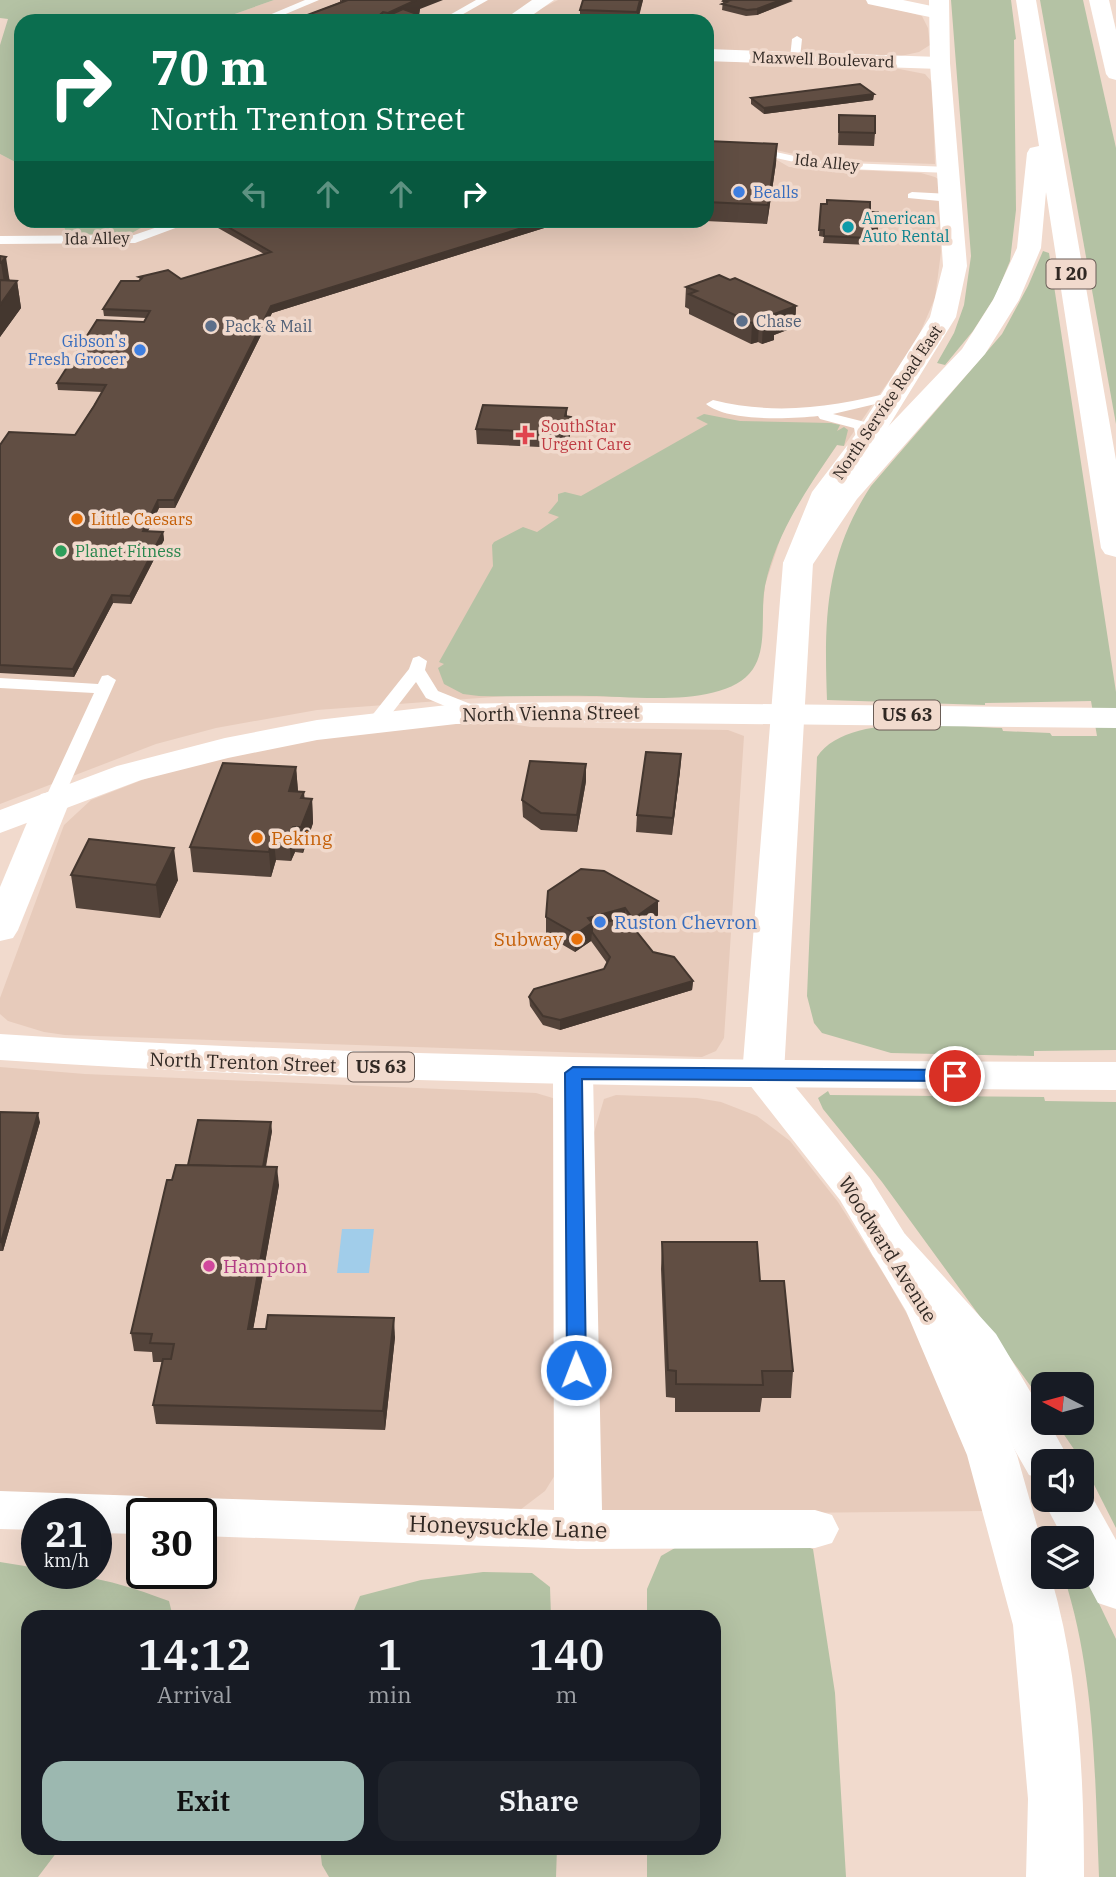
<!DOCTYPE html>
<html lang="en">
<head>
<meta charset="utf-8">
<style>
  :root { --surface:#171b24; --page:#20242c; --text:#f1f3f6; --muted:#9ea1a6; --accent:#9cb8b0 }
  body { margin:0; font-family:"IBM Plex Serif",serif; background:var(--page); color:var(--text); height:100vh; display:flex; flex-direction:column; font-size:26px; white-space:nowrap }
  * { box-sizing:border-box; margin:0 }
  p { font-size:23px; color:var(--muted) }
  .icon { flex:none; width:38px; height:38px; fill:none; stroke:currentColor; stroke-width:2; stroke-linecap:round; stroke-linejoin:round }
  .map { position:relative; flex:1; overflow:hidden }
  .panel { position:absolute; left:21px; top:1610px; width:700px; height:245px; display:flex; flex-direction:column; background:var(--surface); border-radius:21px; box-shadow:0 7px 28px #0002 }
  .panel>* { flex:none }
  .top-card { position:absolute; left:14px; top:14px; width:700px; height:214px; border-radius:21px; box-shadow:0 7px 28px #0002; background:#0b6e4f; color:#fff; overflow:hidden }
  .needle { width:46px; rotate:276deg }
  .fabs { position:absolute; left:1031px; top:1372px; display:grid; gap:14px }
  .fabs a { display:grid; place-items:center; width:63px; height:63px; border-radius:14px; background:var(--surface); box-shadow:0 7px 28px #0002; font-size:35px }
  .speed { position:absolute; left:21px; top:1498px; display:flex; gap:14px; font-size:35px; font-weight:700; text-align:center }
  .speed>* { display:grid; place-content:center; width:91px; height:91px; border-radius:50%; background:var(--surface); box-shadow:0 7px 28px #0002; line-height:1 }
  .speed small { font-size:18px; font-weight:400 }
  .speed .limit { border:4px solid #111; border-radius:10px; background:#fff; color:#111 }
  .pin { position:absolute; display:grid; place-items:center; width:60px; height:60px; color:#fff; margin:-30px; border:4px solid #fff; border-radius:50%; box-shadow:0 2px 7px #0007 }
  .me { position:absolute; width:77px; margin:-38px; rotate:359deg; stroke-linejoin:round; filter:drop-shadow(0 0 5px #0008) }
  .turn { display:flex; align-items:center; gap:24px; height:147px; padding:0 21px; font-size:32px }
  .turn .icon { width:91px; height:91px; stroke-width:2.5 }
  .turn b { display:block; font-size:49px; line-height:60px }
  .lanes { display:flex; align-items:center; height:66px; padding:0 21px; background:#0003; justify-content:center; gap:35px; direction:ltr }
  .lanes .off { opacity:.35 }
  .eta { display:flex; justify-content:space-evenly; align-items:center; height:119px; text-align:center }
  .eta b { font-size:42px; font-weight:600; line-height:49px }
  .primary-button { display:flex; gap:14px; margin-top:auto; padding:14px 21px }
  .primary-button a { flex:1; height:80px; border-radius:21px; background:var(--accent); color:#111; font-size:28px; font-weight:600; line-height:80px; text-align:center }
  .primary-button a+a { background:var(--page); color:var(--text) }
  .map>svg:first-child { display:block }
  .built { fill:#e7cbbb }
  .green { fill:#b4c2a4 }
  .water { fill:#a1cdea }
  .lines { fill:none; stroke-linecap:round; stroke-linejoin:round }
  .lane { fill:#fff; fill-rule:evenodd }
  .street { fill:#fff; fill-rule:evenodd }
  .secondary { fill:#fff; fill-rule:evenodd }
  .highway { fill:#fff; fill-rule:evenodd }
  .wall { fill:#53433a }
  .shaded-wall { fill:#44372f }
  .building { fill:#614e43; stroke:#44372f; stroke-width:2 }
  .route { fill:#1a73e8; stroke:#114b97; stroke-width:2 }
  .shop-dot { fill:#3f7fe0; stroke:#f1dacd; stroke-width:2.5 }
  .culture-dot { fill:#0f9aa8; stroke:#f1dacd; stroke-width:2.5 }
  .service-dot { fill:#5c6f8a; stroke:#f1dacd; stroke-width:2.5 }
  .health-dot { fill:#e0444e; stroke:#f1dacd; stroke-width:2.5 }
  .food-dot { fill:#e8710a; stroke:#f1dacd; stroke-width:2.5 }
  .leisure-dot { fill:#2e9e5b; stroke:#f1dacd; stroke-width:2.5 }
  .hotel-dot { fill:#d1479c; stroke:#f1dacd; stroke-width:2.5 }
  .labels { text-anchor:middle; stroke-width:7; stroke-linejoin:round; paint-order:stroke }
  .far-street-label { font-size:16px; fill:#302823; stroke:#f1dacd }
  .far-shop-label { font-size:16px; fill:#366cbe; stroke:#f1dacd; text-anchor:start }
  .far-culture-label { font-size:16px; fill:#0d838f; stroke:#f1dacd; text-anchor:start }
  .far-service-label { font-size:16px; fill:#4e5e75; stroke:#f1dacd; text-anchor:start }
  .far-health-label { font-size:16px; fill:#be3a42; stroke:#f1dacd; text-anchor:start }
  .far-food-label { font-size:16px; fill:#c56008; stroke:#f1dacd; text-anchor:start }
  .far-leisure-label { font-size:16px; fill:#27864d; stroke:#f1dacd; text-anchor:start }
  .shield { fill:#f1dacd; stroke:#6a5d56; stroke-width:2 }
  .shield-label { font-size:18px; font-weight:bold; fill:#302823 }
  .street-label { font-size:19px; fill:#302823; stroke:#f1dacd }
  .food-label { font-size:19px; fill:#c56008; stroke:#f1dacd; text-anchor:start }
  .shop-label { font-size:19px; fill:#366cbe; stroke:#f1dacd; text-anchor:start }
  .hotel-label { font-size:19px; fill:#b23c85; stroke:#f1dacd; text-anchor:start }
  .near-street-label { font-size:23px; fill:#302823; stroke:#f1dacd }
</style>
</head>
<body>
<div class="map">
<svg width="1116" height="1877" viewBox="0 0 1116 1877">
  <rect width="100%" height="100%" fill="#f1dacd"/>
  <!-- built -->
  <g class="built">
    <polygon points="274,0 533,0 503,21 215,21"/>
    <polygon points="558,0 865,0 922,16 928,28 930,45 919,52 896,57 707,50 707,21 525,21 530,14"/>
    <polygon points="707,61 889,67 925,74 932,82 935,164 820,160 776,150 707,141"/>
    <polygon points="740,152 777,160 789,167 921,173 935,177 938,179 941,252 935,298 917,340 844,446 837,445 798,502 782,534 765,585 758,658 748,675 716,691 673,697 507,696 317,710 216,728 156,744 0,804 0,154 21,165 21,220 62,221 67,235 132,233 153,220 707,220"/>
    <polygon points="485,720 531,727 728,730 744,736 724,1038 716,1051 702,1057 65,1035 44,1032 8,1021 0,1014 0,998 64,825 91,800 155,775 221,758 347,733"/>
    <polygon points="0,1067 85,1074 536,1093 556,1099 555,1475 545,1491 520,1510 498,1512 0,1493"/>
    <polygon points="616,1095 697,1098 721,1102 757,1116 790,1141 838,1202 885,1276 923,1342 960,1428 986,1511 601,1515 582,1173 604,1099"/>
  </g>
  <!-- green -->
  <g class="green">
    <polygon points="0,0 274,0 215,21 21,21 21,165 0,154 0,45 8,19 0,18"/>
    <polygon points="951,0 1011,0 1016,39 1014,40 1016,210 1010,261 996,295 973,331 945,365 937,363 954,333 964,305 971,256"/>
    <polygon points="1040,0 1083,0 1116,148 1116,424"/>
    <polygon points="62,221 62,220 153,221 132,233 67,235"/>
    <path d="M1043 251 1049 253 1116 692V1050L1034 1051V1056L891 1053 822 1033 814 1023 807 996 817 757C847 711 953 727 1002 728L1003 731 1050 733 1052 736H1097L1091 701 985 703V705L827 700C824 619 825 556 871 486L1002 334 1028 286Z"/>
    <path d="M704 414 740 421 831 423 840 425 837 431 844 427 848 430 844 446 837 445C807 489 776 533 765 586 760 611 768 647 753 669 726 709 632 696 590 696 553 695 516 697 479 696L463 694 444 684 438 668 444 664 439 662 493 566 492 545 494 542 523 527 537 532 559 517 548 513 558 501V494L565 492 581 496 708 424 696 418Z"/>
    <polygon points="828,1091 830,1095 1044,1097 1045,1101 1116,1102 1116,1528 1082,1461 1056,1423 1082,1423 1082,1384 1043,1384 1043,1403 882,1182 823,1109 818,1098"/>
    <polygon points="687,1541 792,1542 813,1549 835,1693 846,1877 647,1877 647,1848 714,1848 714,1617 647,1617 647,1589 661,1556"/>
    <path d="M0 1562 37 1568V1573C87 1573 123 1584 169 1601L173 1617H28V1848H60L38 1877H0Z"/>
    <path d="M1082 1568 1116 1639V1877H1099C1095 1777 1095 1673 1064 1577H1082Z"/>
    <polygon points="483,1572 532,1573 550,1587 551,1617 351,1617 360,1596 421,1580"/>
    <polygon points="320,1848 557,1848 556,1877 329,1877 322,1865"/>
  </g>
  <!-- water -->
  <polygon class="water" points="342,1229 374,1229 369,1273 337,1273"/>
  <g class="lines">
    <!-- lane -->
    <g class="lane">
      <polygon points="305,0 319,0 269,21 255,21"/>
      <polygon points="476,0 488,0 451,21 439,21"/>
      <polygon points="797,36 802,39 800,58 795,61 790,58 792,39"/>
      <polygon points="707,144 753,147 822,162 949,167 955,170 949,173 822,168 753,153 707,150"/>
      <polygon points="912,192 950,194 956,198 950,202 908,198 908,194"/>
      <polygon points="178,220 197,220 135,243 0,244 0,236 134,235"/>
      <polygon points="623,220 635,220 635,224 625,227"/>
      <path d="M896 391 901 392V398L833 414 865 422 871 442 864 446 857 442 854 428 820 419 818 416C791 419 728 422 706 404L713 400C777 416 834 407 896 391Z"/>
      <polygon points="419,656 427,661 425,670 438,691 483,709 485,713 483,717 471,717 426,698 416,682 382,726 370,726 367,722 370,718 409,669 413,658"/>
      <polygon points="108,675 116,680 62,801 59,805 47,805 44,801 94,693 0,688 0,678 98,684 102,676"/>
    </g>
    <!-- street -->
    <g class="street">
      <polygon points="532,0 554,0 524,21 502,21"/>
      <polygon points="866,0 903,0 946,9 948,13 939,19 868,4"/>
      <polygon points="707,49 940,57 947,59 950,63 947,67 940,69 707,61"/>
      <polygon points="53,791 65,794 70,801 18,930 13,938 0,941 0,887 36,801 41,794"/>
      <polygon points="573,1060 587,1064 593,1073 602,1510 815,1510 832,1515 839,1529 832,1543 815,1548 578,1549 201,1536 201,1514 179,1514 184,1503 201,1498 554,1510 553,1073 559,1064"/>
      <polygon points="0,1491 142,1496 159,1501 165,1514 142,1514 142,1534 96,1533 96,1514 37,1514 37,1530 0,1529"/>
    </g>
    <!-- secondary -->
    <path class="secondary" d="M929 0H949L950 63 967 266 956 317 882 437 841 493 813 563 784 1073 870 1178 951 1308 1017 1455 1043 1547V1577H1051C1079 1673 1084 1777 1084 1877H1026L1028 1799 1013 1625 967 1455 906 1311 840 1200 742 1075 783 563 812 492 856 434 930 317 943 266 930 63Z"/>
    <!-- highway -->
    <g class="highway">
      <polygon points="1016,0 1036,0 1116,460 1116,557 1105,554 1101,548 1046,192 1041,248 1019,300 985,354 857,499 809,570 798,572 787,570 783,563 836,487 882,433 962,349 993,300 1017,248 1027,153 1030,148 1039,146"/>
      <polygon points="1089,0 1109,0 1116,30 1116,80 1109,78 1106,74"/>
      <polygon points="569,702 1116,708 1116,728 569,722 456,724 317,740 228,758 141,780 0,833 0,810 117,766 225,738 317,720 456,704"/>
      <path d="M0 1034C372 1058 744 1061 1116 1062V1090C744 1088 372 1085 0 1060Z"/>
      <polygon points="889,1229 905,1234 996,1334 1043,1413 1043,1423 1049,1423 1070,1461 1043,1461 1043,1479 1029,1475 962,1358 873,1256 867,1245 873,1234"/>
      <polygon points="1082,1485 1086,1486 1116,1540 1116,1609 1098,1603 1082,1573 1082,1538 1063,1538 1043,1500 1082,1500"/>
    </g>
  </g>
  <!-- wall -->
  <g class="wall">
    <polygon points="340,0 420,9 419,15 417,17 417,21 294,21 294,20 340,2"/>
    <polygon points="643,0 638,21 580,21 580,10"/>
    <polygon points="723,1 793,1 757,15 746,16 722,10"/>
    <polygon points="874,94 873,100 764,114 751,104 751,98"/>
    <polygon points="839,115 875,133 874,146 838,145"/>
    <polygon points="707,141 777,144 776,163 767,224 684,220 707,220"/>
    <polygon points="821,204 878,212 877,236 869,236 869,245 823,243 824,237 819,236"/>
    <polygon points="211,220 570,220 272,313 175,508 159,508 148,531 163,532 164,540 131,604 113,603 74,677 0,673 0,445 75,435 102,392 58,390 57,383 144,322 146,318 104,316 103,309 140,280 139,277 181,279 264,254 211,224"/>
    <polygon points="0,256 10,281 17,281 21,308 0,337"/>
    <polygon points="686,287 796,306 795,327 774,335 774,340 762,344 758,342 751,344 689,314 689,309 685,307"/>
    <polygon points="567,408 567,416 571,417 571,431 569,439 563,439 561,448 477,444 476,429"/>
    <polygon points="681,754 680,771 672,835 636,832 637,815"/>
    <polygon points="296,767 298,791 304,798 312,799 313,823 303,853 295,852 291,861 276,860 271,877 193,872 190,847"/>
    <polygon points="586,781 577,832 541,830 523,817 522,800"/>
    <polygon points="581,869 658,919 638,933 653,952 693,981 692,990 560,1030 543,1025 530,1006 529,997 604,969 607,963 591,941 575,952 546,935 546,917"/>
    <polygon points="71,875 178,880 160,918 76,908"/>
    <polygon points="0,1112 40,1122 3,1251 0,1251"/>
    <polygon points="272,1131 266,1167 279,1185 253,1329 395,1337 385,1430 156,1424 153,1405 162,1362 153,1362 152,1352 134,1351 131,1333 188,1165"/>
    <polygon points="662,1242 760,1281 793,1371 791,1398 762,1398 760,1412 675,1412 675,1398 666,1397 661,1269"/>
  </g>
  <!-- shaded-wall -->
  <g class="shaded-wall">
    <polygon points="416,0 443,0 420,9 419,15 417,17 417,21 388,21 388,13"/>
    <polygon points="640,0 643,0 637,21 637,12"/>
    <polygon points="781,0 793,0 757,15 757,9"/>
    <polygon points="383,12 384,21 373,21"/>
    <polygon points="874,94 873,100 764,114 764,108"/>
    <polygon points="777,144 776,163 767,224 768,205"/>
    <polygon points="548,220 570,220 272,313 175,508 174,500 271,306"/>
    <polygon points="6,257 10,283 5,289 1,263"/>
    <polygon points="17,281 21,308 0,337 0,305"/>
    <polygon points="796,306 795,327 774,335 774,340 762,344 763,323 769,316"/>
    <polygon points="759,321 758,342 751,344 752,323"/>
    <polygon points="571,417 571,431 569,439 569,424"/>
    <polygon points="563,424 563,439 561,448 561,433"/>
    <polygon points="158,500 159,508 144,539 143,531"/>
    <polygon points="163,532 164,540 131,604 130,596"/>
    <polygon points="112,595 113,603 74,677 73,669"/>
    <polygon points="681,754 680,771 672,835 673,818"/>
    <polygon points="586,764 586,781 577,832 577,815"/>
    <polygon points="296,767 298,792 289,791"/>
    <polygon points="304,792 306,814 312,799 313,823 303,853 301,827 301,798"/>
    <polygon points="293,827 295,852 291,861 289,835"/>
    <polygon points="273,835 276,860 271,877 269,852"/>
    <polygon points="174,848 178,880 160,918 156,885"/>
    <polygon points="658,901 658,919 632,936 633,919"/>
    <polygon points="625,908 625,926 592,932 591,941 575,952 576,934 588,918"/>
    <polygon points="693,981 692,990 560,1030 560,1020"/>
    <polygon points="38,1113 40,1122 3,1251 1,1242"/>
    <polygon points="271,1122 272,1131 262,1185 261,1175"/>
    <polygon points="277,1167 279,1185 250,1347 248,1329"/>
    <polygon points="394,1318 395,1337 385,1430 383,1411"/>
  </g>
  <!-- building -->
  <g class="building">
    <polygon points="342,0 416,0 388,13 383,12 373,21 299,21 294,20 345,1"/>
    <polygon points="583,0 640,0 637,12 580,10"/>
    <polygon points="724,0 781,0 757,9 747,10 722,4 727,2 723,1"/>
    <polygon points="403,9 417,14 407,21 382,21 387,16"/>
    <polygon points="860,84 874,94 764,108 751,98"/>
    <polygon points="839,115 875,116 875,133 839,132"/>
    <polygon points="707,141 777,144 768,205 707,202"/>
    <polygon points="827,200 870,202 870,212 878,212 877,229 870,229 869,238 824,236 824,230 819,230 821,204 827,204"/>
    <polygon points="216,220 548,220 271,306 174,500 158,500 143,531 163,532 130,596 112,595 73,669 0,665 0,445 9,432 75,435 94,406 106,385 57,383 97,320 144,322 150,311 103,309 121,281 139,281 142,278 139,277 168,270 181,279 271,252"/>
    <polygon points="0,256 6,257 1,263 0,263"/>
    <polygon points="719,275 730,280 735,278 796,306 769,316 775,319 763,323 759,321 752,323 689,294 697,291 686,287"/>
    <polygon points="0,280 17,281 0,305"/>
    <polygon points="483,405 567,408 565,416 571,417 569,424 563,424 561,433 476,429"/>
    <polygon points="646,752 681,754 673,818 637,815"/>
    <polygon points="530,761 586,764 577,815 541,813 522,800"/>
    <polygon points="223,763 296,767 289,791 304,792 301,798 312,799 301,827 293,827 289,835 273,835 269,852 190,847"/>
    <polygon points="89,839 174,848 156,885 71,875"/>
    <polygon points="581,869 604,871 658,901 633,919 625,908 588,918 592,923 576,934 546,917 548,891"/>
    <polygon points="625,917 653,952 674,957 693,981 560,1020 543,1016 529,997 534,989 604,969 610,957 592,932 592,926"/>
    <polygon points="0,1112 38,1113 1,1242 0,1242"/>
    <polygon points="198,1120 271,1122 263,1167 188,1165"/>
    <polygon points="176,1165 277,1167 248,1329 266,1329 268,1315 394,1318 383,1411 153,1405 163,1359 171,1359 174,1344 150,1343 152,1334 131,1333 167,1180 172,1180"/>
    <polygon points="662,1242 757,1242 760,1281 784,1281 793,1371 762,1371 763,1385 676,1384 676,1371 668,1370"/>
  </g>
  <!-- route -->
  <polygon class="route" points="573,1067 955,1070 964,1076 955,1081 582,1079 586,1370 583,1375 576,1377 570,1375 567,1370 565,1073"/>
  <!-- markers -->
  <g class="shop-dot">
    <circle cx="739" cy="192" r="7"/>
    <circle cx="140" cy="350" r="7"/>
    <circle cx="600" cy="922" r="7"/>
  </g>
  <circle class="culture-dot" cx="848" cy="227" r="7"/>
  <g class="service-dot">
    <circle cx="742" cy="321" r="7"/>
    <circle cx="211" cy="326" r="7"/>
  </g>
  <path class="health-dot" d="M521.5 424.5h7v7h7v7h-7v7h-7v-7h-7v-7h7z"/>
  <g class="food-dot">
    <circle cx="77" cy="519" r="7"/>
    <circle cx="257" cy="838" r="7"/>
    <circle cx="577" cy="939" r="7"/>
  </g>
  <circle class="leisure-dot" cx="61" cy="551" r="7"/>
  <circle class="hotel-dot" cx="209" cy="1266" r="7"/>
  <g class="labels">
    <!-- far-street labels -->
    <g class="far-street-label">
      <text transform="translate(823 59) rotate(2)" y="6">Maxwell Boulevard</text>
      <text transform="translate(827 162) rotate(6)" y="6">Ida Alley</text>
      <text transform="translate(97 238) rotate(-1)" y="6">Ida Alley</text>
      <text transform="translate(887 402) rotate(-56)" y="6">North Service Road East</text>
    </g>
    <!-- far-shop labels -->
    <g class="far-shop-label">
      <text x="753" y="198">Bealls</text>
      <text x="126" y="347" text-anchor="end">Gibson's<tspan x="126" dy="18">Fresh Grocer</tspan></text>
    </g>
    <!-- far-culture labels -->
    <g class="far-culture-label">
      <text x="862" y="224">American<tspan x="862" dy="18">Auto Rental</tspan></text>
    </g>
    <!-- far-service labels -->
    <g class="far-service-label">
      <text x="756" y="327">Chase</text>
      <text x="225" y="332">Pack &amp; Mail</text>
    </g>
    <!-- far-health labels -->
    <g class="far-health-label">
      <text x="541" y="432">SouthStar<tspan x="541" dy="18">Urgent Care</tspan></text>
    </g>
    <!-- far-food labels -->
    <g class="far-food-label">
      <text x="91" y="525">Little Caesars</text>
    </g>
    <!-- far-leisure labels -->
    <g class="far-leisure-label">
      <text x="75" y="557">Planet Fitness</text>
    </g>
    <!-- shield labels -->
    <g class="shield">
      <rect x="1046.5" y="259.5" width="49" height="29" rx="5"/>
      <rect x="874" y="700.5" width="66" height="29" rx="5"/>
      <rect x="348" y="1052.5" width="66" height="29" rx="5"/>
    </g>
    <g class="shield-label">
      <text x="1071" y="280">I 20</text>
      <text x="907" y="721">US 63</text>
      <text x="381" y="1073">US 63</text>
    </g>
    <!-- street labels -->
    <g class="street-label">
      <text transform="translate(551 713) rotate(-1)" y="7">North Vienna Street</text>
      <text transform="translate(243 1062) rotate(2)" y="7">North Trenton Street</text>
      <text transform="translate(888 1249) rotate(58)" y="7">Woodward Avenue</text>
    </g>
    <!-- food labels -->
    <g class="food-label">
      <text x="271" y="845">Peking</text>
      <text x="563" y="946" text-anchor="end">Subway</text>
    </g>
    <!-- shop labels -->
    <g class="shop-label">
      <text x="614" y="929">Ruston Chevron</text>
    </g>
    <!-- hotel labels -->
    <g class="hotel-label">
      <text x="223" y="1273">Hampton</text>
    </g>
    <!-- near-street labels -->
    <g class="near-street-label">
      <text transform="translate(508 1527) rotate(2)" y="8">Honeysuckle Lane</text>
    </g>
  </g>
</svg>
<div class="fabs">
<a><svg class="needle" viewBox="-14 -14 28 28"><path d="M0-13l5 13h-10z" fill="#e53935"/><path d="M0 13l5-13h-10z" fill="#9ea1a6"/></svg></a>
<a><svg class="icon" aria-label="sound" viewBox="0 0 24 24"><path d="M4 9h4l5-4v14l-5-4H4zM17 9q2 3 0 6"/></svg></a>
<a><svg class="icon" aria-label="layers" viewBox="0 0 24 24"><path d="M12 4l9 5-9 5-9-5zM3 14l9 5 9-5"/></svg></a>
</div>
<div class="speed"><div>21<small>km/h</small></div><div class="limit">30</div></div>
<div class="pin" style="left:955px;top:1076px;background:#d93025"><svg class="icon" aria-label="arrive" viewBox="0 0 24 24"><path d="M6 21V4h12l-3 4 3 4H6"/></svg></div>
<svg class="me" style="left:576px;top:1370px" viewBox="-20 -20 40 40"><circle r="17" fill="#1a73e8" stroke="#fff" stroke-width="3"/><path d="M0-11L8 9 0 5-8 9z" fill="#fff"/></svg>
<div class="top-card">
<div class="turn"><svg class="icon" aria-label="right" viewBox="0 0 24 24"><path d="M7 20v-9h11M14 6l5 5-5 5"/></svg><div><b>70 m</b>North Trenton Street</div></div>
<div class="lanes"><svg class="icon off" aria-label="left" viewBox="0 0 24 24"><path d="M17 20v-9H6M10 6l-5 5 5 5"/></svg><svg class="icon off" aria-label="ahead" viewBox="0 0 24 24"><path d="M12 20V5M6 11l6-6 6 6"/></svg><svg class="icon off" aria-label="ahead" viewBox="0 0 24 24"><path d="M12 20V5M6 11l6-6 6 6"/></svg><svg class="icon" aria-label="right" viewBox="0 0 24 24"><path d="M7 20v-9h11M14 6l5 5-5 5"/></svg></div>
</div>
<section class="panel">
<div class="eta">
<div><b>14:12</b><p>Arrival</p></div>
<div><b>1</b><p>min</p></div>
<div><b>140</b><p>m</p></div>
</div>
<div class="primary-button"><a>Exit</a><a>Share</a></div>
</section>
</div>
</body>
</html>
